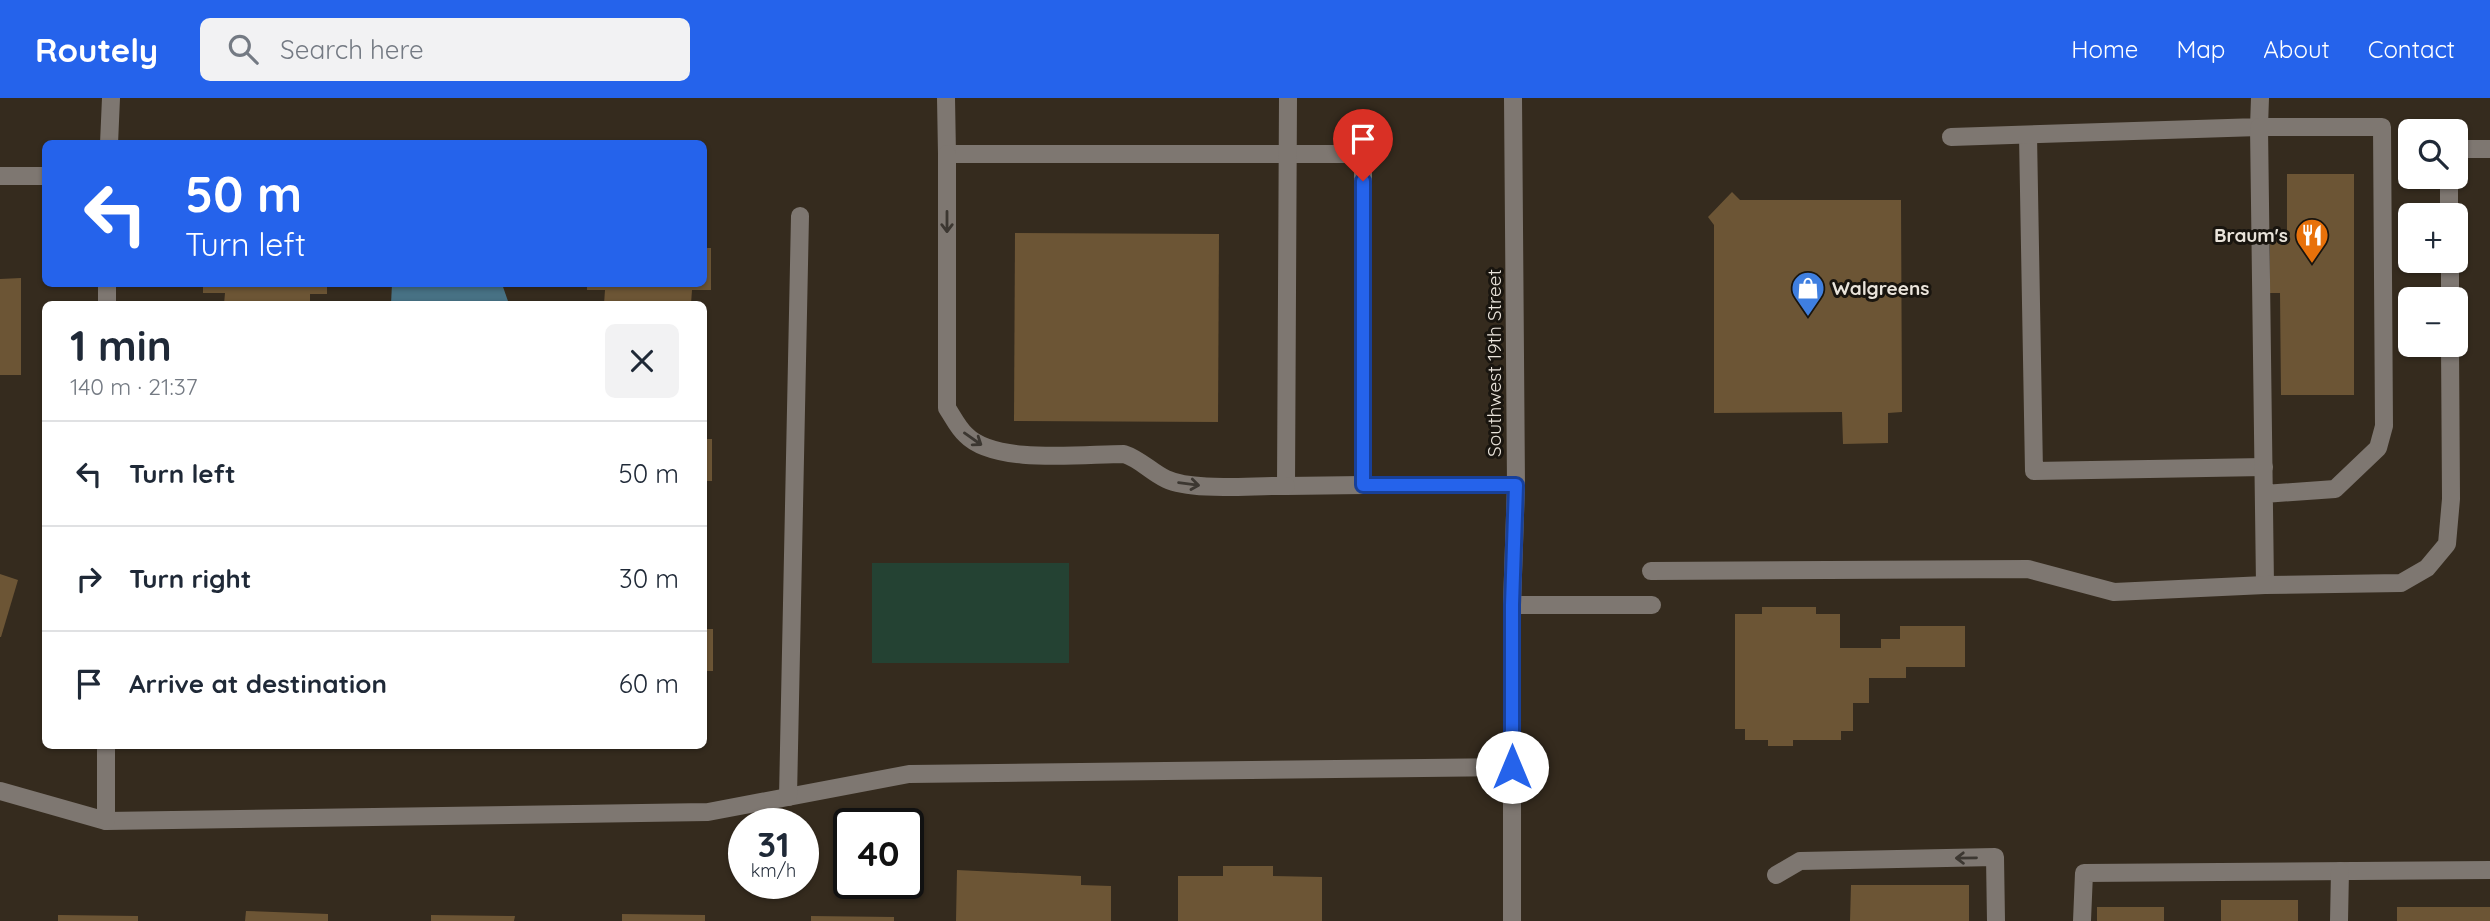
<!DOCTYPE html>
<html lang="en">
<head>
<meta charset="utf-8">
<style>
  :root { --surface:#fff; --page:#f2f2f3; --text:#1f2937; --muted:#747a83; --line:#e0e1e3; --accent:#2563eb }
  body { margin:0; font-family:Quicksand,sans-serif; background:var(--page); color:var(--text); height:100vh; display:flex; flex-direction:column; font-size:26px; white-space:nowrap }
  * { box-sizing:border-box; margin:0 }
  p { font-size:23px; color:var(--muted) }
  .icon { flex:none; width:38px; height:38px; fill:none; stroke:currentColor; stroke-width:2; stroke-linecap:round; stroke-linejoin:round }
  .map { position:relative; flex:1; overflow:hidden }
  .details { position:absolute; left:42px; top:203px; width:665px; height:448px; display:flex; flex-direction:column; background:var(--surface); border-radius:10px; box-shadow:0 2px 5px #0004 }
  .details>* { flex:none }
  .guide { position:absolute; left:42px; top:42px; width:665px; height:147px; border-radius:10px; box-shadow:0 2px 5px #0004; background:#2563eb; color:#fff; overflow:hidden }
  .fabs { position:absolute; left:2398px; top:21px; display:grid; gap:14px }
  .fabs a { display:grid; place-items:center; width:70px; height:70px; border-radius:10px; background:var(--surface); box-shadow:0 2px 5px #0004; font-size:35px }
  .speed { position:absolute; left:728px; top:710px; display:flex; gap:14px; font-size:35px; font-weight:700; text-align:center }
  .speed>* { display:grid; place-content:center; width:91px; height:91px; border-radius:50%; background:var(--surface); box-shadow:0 2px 5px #0004; line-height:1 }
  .speed small { font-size:18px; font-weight:400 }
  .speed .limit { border:4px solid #111; border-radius:10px; background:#fff; color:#111 }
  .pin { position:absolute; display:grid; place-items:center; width:60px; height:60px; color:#fff; margin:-72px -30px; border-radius:50% 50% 50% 0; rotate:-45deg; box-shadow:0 0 7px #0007 }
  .pin .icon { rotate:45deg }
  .me { position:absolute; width:77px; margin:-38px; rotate:0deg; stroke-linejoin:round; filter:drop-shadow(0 0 5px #0008) }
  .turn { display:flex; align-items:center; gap:24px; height:147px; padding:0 28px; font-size:32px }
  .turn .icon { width:91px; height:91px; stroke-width:2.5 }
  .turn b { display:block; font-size:49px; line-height:60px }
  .round { display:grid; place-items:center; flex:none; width:74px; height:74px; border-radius:10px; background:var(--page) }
  .head { display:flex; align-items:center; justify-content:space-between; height:119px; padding:0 28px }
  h1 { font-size:42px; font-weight:700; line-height:52px }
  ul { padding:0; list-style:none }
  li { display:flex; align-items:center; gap:21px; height:105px; padding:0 28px; border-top:2px solid var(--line) }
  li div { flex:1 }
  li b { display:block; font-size:26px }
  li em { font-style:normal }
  header { display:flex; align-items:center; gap:42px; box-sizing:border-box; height:98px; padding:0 35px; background:var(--accent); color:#fff }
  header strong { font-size:33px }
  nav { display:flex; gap:38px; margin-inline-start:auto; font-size:24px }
  .search { width:490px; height:63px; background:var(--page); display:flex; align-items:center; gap:18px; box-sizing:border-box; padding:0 24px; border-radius:10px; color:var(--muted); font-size:26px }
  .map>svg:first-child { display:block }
  .green { fill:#244233 }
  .water { fill:#477184 }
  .building { fill:#6c5535 }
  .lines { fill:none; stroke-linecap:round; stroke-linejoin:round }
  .minor { stroke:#7e7771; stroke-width:18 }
  .oneway { stroke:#3c3731 }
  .route-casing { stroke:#184099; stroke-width:18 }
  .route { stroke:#2563eb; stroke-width:12 }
  .labels { text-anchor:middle; stroke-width:6; stroke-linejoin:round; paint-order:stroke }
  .poi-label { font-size:19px; font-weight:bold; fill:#eae4db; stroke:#19150f; text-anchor:end }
  .street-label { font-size:19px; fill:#eae4db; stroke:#19150f }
</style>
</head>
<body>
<header>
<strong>Routely</strong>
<div class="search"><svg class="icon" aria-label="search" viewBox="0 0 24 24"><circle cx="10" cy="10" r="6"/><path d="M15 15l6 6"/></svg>Search here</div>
<nav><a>Home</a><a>Map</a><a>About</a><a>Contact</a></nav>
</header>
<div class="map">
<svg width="2490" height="823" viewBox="0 0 2490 823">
  <rect width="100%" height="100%" fill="#352b1e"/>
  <!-- green -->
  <rect class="green" x="872" y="465" width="197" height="100"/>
  <!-- water -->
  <polygon class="water" points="392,186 502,186 509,206 391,206"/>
  <!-- building -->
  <g class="building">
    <polygon points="2287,76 2354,76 2354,297 2281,297 2280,195 2270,195 2270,139 2287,139"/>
    <polygon points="1732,94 1740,102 1901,102 1902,314 1888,315 1888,345 1843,346 1842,314 1714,315 1714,127 1708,119"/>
    <polygon points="1015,135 1219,136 1218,324 1014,323"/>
    <polygon points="704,150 711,150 711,192 692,192 691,206 604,206 605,192 587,192 587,186 704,186"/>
    <polygon points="21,180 21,277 0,277 0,181"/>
    <polygon points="203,186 327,186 327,196 310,196 310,206 224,206 225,195 203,195"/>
    <rect x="704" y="341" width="8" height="42"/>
    <polygon points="0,476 18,482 1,539 0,539"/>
    <polygon points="1762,509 1816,509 1816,516 1840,516 1840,550 1881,550 1881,541 1900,541 1900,528 1965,528 1965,569 1906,569 1906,580 1869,580 1869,605 1853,605 1853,633 1841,633 1841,642 1793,642 1793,648 1768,648 1768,642 1745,642 1745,631 1735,631 1735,516 1762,516"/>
    <rect x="704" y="531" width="9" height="42"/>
    <polygon points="1223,768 1273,768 1273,778 1322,779 1322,823 1178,823 1178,778 1223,778"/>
    <polygon points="957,772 1081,778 1081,787 1111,788 1111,823 956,823"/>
    <polygon points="1851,787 1969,787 1969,823 1850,823"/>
    <rect x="2221" y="802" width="77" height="21"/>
    <rect x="2097" y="809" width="67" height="14"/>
    <rect x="2397" y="809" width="93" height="14"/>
    <polygon points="246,813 328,816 328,823 245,823"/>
    <polygon points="622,816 705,817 705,823 622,823"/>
    <polygon points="58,817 138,818 138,823 58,823"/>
    <polygon points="431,817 515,818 514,823 431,823"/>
    <polygon points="811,818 894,819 894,823 811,823"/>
  </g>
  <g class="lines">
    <!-- minor -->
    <g class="minor">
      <polyline points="946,0 947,56 1363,56 1363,387 1516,387"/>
      <polyline points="1288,0 1286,388 1363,387"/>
      <polyline points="2028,37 2034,373 2264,369"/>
      <polyline points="1951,39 2259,29 2260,0"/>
      <polyline points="109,46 111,0"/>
      <polyline points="2455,51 2490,51"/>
      <path d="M947 56V310C953 319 958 330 966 337 995 367 1083 356 1124 356 1140 361 1151 374 1166 381 1194 394 1254 387 1286 388"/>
      <polyline points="0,78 46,78"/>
      <polyline points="2449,79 2449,117"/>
      <polyline points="2450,163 2450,201"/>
      <polyline points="107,206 107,186"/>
      <polyline points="2264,396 2335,391 2378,350 2384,328 2382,29 2259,29 2265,487"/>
      <polyline points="1651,473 2028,471 2114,494 2265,487 2401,485 2427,470 2447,446 2451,401 2450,247"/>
      <polyline points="1512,507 1652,507"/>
      <polyline points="0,693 106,723 708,714 909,676 1512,669"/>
      <polyline points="788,699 800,118"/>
      <polyline points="106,723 106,648"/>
      <polyline points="1776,777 1800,763 1995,759 1996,823"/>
      <polyline points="1512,823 1512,507 1516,387 1513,0"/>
      <polyline points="2082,823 2084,775 2490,772"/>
      <polyline points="2339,823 2340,773"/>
    </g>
  </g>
  <!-- one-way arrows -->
  <defs><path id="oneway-shaft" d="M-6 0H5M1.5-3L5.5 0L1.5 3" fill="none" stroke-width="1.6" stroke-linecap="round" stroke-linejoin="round" transform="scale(1.75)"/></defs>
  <g class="oneway">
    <use href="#oneway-shaft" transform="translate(947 124) rotate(90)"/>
    <use href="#oneway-shaft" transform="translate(973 341) rotate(35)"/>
    <use href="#oneway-shaft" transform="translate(1189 386) rotate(7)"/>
    <use href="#oneway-shaft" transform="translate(1966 760) rotate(179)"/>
  </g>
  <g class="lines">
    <defs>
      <polyline id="route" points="1363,83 1363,387 1516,387 1512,507 1512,669"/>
    </defs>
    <!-- route casing -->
    <use href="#route" class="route-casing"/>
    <!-- route -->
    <use href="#route" class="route"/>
  </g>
  <!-- icons -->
  <defs>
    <symbol id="restaurant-pin" viewBox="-11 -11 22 30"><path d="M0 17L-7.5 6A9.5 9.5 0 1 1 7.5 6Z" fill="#e8710a" stroke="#19150f"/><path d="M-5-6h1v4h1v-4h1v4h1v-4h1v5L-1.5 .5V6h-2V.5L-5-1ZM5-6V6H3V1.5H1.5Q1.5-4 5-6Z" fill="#fff"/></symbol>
    <symbol id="shop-pin" viewBox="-11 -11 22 30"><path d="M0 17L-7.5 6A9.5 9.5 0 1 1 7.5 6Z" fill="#3f7fe0" stroke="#19150f"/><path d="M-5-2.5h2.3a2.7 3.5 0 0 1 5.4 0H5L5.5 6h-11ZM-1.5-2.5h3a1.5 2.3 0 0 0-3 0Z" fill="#fff"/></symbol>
  </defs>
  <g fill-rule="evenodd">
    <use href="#restaurant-pin" x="2293" y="118" width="38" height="52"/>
    <use href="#shop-pin" x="1789" y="171" width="38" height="52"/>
  </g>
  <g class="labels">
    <!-- poi labels -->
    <g class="poi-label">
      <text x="2288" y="144">Braum's</text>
      <text x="1832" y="197" text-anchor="start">Walgreens</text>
    </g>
    <!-- street labels -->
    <g class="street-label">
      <text transform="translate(1494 265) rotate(-90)" y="7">Southwest 19th Street</text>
    </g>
  </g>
</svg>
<div class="fabs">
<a><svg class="icon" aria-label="search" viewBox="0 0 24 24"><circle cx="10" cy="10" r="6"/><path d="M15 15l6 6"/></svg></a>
<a>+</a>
<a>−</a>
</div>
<div class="speed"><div>31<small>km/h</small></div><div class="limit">40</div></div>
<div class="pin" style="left:1363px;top:83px;background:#d93025"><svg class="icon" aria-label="arrive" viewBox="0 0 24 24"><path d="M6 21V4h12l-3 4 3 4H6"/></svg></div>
<svg class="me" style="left:1512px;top:669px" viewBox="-20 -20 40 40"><circle r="19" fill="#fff"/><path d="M0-13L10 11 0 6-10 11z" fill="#2563eb"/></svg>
<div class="guide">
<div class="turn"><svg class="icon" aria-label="left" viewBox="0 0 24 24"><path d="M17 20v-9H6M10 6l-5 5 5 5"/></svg><div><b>50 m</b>Turn left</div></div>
</div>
<section class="details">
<div class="head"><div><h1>1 min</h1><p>140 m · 21:37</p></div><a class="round"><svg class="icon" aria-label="close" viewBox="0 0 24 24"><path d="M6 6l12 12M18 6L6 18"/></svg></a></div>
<ul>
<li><svg class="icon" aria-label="left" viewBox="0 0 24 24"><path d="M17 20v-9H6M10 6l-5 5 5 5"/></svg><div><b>Turn left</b></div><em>50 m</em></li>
<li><svg class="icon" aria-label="right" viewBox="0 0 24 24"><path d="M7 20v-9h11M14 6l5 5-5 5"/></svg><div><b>Turn right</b></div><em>30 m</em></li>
<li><svg class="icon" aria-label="arrive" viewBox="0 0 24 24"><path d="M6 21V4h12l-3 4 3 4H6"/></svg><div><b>Arrive at destination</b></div><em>60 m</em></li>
</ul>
</section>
</div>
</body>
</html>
